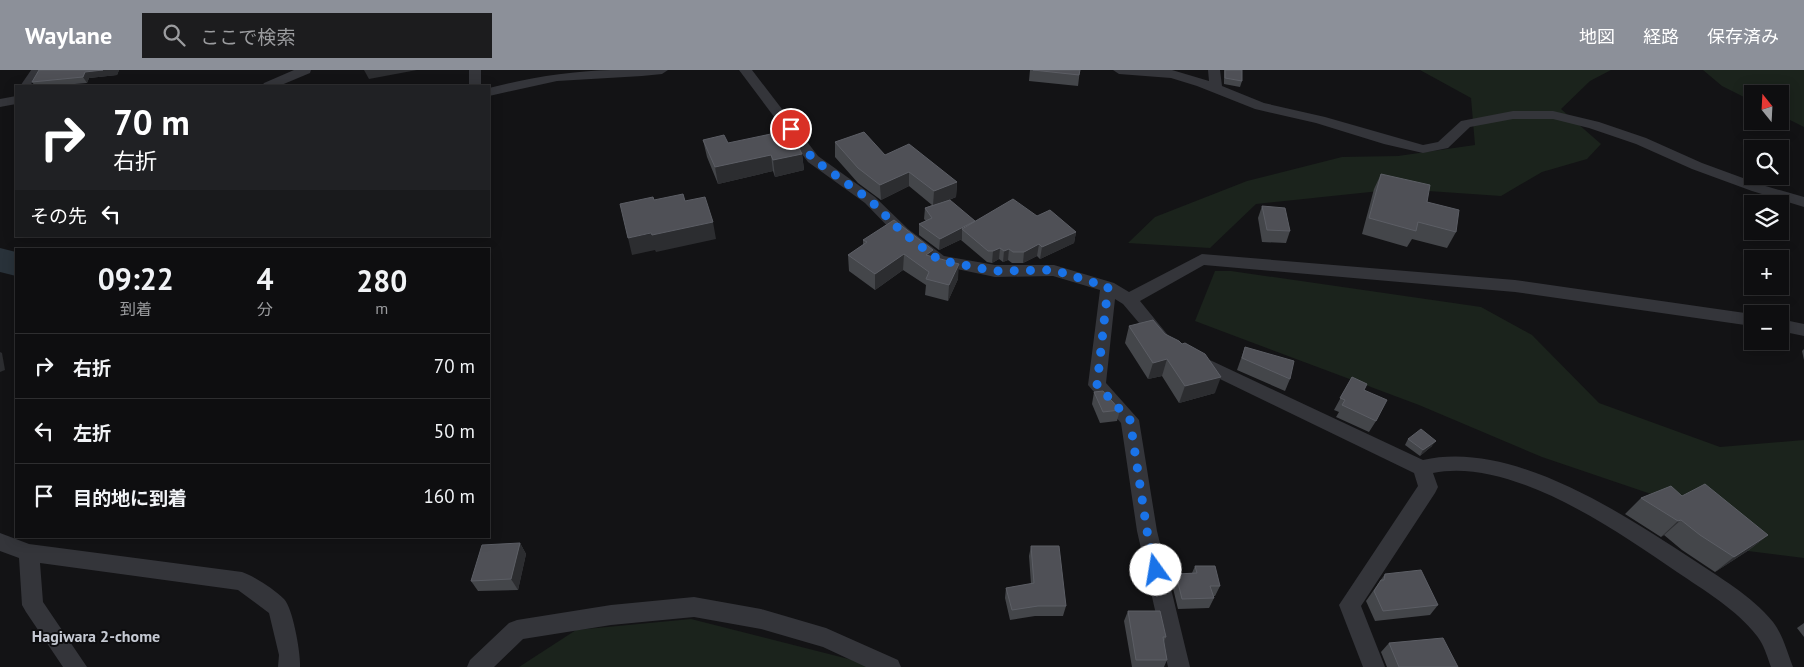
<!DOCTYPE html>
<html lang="ja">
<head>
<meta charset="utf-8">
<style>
  :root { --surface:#0e0e10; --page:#1c1c1e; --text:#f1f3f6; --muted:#9b9c9f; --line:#2e2e30; --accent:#8c9099 }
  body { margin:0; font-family:"PT Sans","Noto Sans JP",sans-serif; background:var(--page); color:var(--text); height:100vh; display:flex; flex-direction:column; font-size:19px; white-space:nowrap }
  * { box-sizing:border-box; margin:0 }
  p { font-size:16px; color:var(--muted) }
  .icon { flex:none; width:28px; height:28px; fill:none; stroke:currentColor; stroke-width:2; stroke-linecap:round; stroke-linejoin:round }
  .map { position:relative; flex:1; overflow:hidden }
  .side { position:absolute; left:15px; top:178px; width:475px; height:290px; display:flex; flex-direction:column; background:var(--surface); border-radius:0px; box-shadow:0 2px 12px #0003,0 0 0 1px var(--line) }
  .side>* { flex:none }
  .guide { position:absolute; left:15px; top:15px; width:475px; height:152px; border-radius:0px; box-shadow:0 2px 12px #0003,0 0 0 1px var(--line); background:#202124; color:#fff; overflow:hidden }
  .needle { width:32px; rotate:342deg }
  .fabs { position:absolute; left:1744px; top:15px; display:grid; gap:10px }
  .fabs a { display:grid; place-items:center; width:45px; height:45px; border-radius:0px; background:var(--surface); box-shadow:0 2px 12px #0003,0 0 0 1px var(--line); font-size:25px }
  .pin { position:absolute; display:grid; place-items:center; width:42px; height:42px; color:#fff; margin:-21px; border:2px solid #fff; border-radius:50%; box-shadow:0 1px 5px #0007 }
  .me { position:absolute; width:55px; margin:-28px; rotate:347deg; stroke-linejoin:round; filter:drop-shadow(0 0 4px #0008) }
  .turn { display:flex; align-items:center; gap:18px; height:105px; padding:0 15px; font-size:22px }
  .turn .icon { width:65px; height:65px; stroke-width:2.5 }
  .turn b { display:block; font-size:35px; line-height:42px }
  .then { display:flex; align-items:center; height:48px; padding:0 15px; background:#0003; gap:10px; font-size:19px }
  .eta { display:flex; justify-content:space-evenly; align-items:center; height:85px; text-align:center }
  .eta b { font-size:30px; font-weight:700; line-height:35px }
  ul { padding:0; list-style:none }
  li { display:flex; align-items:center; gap:15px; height:65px; padding:0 15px; border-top:1px solid var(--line) }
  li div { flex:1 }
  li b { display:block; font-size:19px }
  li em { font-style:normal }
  header { display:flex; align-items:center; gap:30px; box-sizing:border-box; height:70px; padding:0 25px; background:var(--accent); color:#fff }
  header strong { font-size:24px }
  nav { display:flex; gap:28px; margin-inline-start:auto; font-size:18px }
  .search { width:350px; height:45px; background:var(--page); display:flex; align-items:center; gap:12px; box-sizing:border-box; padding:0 18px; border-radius:0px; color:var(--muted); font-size:19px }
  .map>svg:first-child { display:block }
  .green { fill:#1b231c }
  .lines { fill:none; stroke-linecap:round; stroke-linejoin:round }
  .river { fill:#29323a; fill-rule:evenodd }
  .lane { stroke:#34353a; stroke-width:8 }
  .street { fill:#34353a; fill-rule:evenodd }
  .wall { fill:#44464a }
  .shaded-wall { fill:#2c2d30 }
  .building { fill:#4f5056; stroke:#5c5e65 }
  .route { stroke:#1a73e8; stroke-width:9; stroke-dasharray:0 16.2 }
  .labels { text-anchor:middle; stroke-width:4; stroke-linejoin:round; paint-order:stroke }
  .near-neighbourhood-label { font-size:16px; font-weight:bold; fill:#c5c9d2; stroke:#0e0e10 }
</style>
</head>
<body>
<header>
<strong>Waylane</strong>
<div class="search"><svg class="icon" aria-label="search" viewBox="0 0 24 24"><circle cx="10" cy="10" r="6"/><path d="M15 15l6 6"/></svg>ここで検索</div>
<nav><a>地図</a><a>経路</a><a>保存済み</a></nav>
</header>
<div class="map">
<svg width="1804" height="597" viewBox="0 0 1804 597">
  <rect width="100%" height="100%" fill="#131315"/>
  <!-- green -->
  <g class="green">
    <polygon points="1420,0 1611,0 1590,11 1561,39 1601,74 1587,89 1542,102 1501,126 1399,119 1256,134 1210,178 1128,173 1155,147 1247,111 1342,87 1398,86 1475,75 1471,28"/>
    <polygon points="1703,0 1804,0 1804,57 1780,45 1780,24 1752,24 1752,31 1722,16"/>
    <polygon points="1215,201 1231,201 1481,237 1532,265 1599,333 1720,377 1804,370 1804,488 1748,481 1654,425 1542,387 1419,335 1195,251"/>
    <polygon points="691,549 880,597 519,597 576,560"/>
  </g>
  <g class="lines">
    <!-- river -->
    <polygon class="river" points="0,178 16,182 16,206 0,202"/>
    <!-- lane -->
    <polyline class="lane" points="25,16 36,0"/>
    <!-- street -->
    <g class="street">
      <polygon points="294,0 311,0 310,3 279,16 262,16 264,13"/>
      <rect x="469" y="0" width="12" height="16"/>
      <path d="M611 0H668L662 4 642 6 557 11 489 26V18C529 8 569 1 611 0Z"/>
      <polygon points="739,0 752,0 818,86 875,127 908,159 944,186 995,195 1054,195 1114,213 1129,222 1202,184 1515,210 1752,244 1752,256 1515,222 1204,195 1140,231 1171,269 1168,273 1162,275 1156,273 1123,234 1115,229 1106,313 1139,350 1157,461 1190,597 1168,597 1137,461 1121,353 1088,315 1100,220 1053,206 995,207 933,194 898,167 865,133 808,92"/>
      <polygon points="1113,0 1172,0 1209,11 1208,0 1220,0 1222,16 1264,33 1325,47 1423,75 1438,72 1461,51 1513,41 1553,41 1599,52 1646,68 1702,93 1762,115 1804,127 1804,137 1752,121 1692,99 1636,74 1589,58 1553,49 1513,49 1470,57 1448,78 1423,83 1384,74 1316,53 1255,39 1197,16 1171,8 1119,4"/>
      <polygon points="16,26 16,34 0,37 0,29"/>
      <polygon points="1780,249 1804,254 1804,266 1780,261"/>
      <path d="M1195 283 1423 390C1512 370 1620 442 1692 489 1720 508 1751 525 1773 552 1783 565 1787 582 1793 597H1771C1767 586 1764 575 1757 566 1736 539 1705 521 1677 502 1616 460 1511 387 1433 403L1438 417 1435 423 1361 536 1385 597H1363L1339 535 1418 416 1414 403 1189 294 1186 289 1189 284Z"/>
      <path d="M0 463 29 474 242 502C254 506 275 520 284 529 293 538 301 585 300 597H278L279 585 269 543 238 520 40 493 43 532 87 597H63L26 542 22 535 19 488 0 481Z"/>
      <polygon points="694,527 761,539 826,558 898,590 901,597 866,597 823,577 761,559 694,547 611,555 523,569 494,597 467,597 470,590 509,553 517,550 611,535"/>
    </g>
  </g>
  <!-- wall -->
  <g class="wall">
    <polygon points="39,0 119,0 117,5 89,8 87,13 50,16 35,16 32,12"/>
    <polygon points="1030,0 1080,0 1078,16 1029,11"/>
    <polygon points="1224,0 1242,0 1242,11 1240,17 1224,14"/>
    <polygon points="703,70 802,84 804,100 775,107 773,101 718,114 707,87"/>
    <polygon points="835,72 885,85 957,112 956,127 947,131 975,151 1037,146 1076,162 1074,173 1040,189 1037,186 1023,193 1012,193 1008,190 1003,192 999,189 992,193 987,192 961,170 962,169 939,180 919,165 919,154 926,151 924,149 925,138 932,135 909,116 881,130 858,113 835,87"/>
    <polygon points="1381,104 1427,132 1456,162 1447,178 1412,169 1407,177 1362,164 1374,119"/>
    <polygon points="1262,136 1290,161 1286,173 1262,172 1258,148"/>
    <polygon points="863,170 933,180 933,186 958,209 948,231 925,225 926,215 903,200 875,220 849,201 848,185 863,175"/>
    <polygon points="1129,256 1165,264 1215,323 1179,333 1162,306 1148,309 1125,273"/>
    <polygon points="1245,277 1290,309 1285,321 1237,300"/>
    <polygon points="1804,279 1804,290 1802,281"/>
    <polygon points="1352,307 1364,320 1376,351 1369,362 1336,347 1339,342 1334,340"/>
    <polygon points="1094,322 1120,340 1117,351 1100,353 1092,334"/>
    <polygon points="1408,369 1432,376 1420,386 1405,375"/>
    <polygon points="1682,426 1768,465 1749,480 1715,502 1682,480 1664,465 1661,467 1625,444 1641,428"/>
    <polygon points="520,473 526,484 518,520 478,521 471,511"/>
    <polygon points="1031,476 1066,536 1063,546 1035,546 1010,550 1005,528 1006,518 1031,514 1029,486"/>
    <polygon points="1195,496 1220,516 1215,526 1213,526 1214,528 1209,538 1178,539 1172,514 1176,504 1192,503"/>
    <polygon points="1385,504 1438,535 1430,545 1375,551 1366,531"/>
    <polygon points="1128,541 1166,567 1164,572 1167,590 1164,597 1132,597 1124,551"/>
    <polygon points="1804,553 1804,567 1797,558"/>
    <polygon points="1389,573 1458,597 1387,597 1381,582"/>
  </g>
  <!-- shaded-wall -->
  <g class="shaded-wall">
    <polygon points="103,0 119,0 117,5 89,8 87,13 83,7 85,2"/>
    <polygon points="364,0 417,0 369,9"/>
    <polygon points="802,84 804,100 775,107 773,90"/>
    <polygon points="771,85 773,101 718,114 715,97"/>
    <polygon points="909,102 909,116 881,130 880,115"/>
    <polygon points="957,112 956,127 933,136 934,121"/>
    <polygon points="975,151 962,159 962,169 939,180 940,169"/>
    <polygon points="713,152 716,169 656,182 655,180 632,185 628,168"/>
    <polygon points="1076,162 1074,173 1040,189 1042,177"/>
    <polygon points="1039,174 1037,186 1023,193 1024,182"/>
    <polygon points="1000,178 999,189 992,193 993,181"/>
    <polygon points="1009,179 1008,190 1003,192 1004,181"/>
    <polygon points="933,180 932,196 926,185"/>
    <polygon points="904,184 903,200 875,220 875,204"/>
    <polygon points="959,194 958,209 948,231 949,215"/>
    <polygon points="0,282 2,283 5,300 0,302"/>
    <polygon points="1167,289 1162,306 1148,309 1153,293"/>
    <polygon points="1221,307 1215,323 1179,333 1185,316"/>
    <polygon points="1436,371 1432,376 1420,386 1423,380"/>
    <polygon points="1681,450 1664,465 1661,467 1678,451"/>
    <polygon points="1768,465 1749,480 1715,502 1734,487"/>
    <polygon points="520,473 526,484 518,520 511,509"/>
  </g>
  <!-- building -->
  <g class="building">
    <polygon points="39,0 103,0 85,2 83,7 32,12"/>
    <polygon points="1033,0 1080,0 1079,5"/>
    <polygon points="1225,0 1242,0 1242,11 1225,8"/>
    <polygon points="790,60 802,84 773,90 771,85 715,97 703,70 724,65 728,73"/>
    <polygon points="864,62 885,85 909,74 957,112 934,121 909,102 880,115 858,98 835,72"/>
    <polygon points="1381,104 1430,115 1427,132 1459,140 1456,162 1418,152 1416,161 1369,148"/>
    <polygon points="683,124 685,131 705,127 713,152 652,165 651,163 628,168 620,134 653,127 654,130"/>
    <polygon points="1013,129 1037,146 1050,140 1076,162 1042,177 1039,174 1024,182 1013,182 1009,179 1004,181 1000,178 993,181 988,181 962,159"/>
    <polygon points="950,130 975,151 940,169 919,154 932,148 925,138"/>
    <polygon points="1262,136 1285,138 1290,161 1267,160"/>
    <polygon points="894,150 933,180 926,185 959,194 949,215 926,209 929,202 904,184 875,204 848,185 867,172 863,170"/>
    <polygon points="1153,250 1165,264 1179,271 1182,274 1185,273 1205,284 1221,307 1185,316 1167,289 1153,293 1129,256"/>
    <polygon points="1245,277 1294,291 1290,309 1242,288"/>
    <polygon points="1352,307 1367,314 1364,320 1387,330 1376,351 1342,335 1345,330 1340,328"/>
    <polygon points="1103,321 1120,340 1103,342 1094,322"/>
    <polygon points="1421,359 1436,371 1423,380 1408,369"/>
    <polygon points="1705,414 1768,465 1734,487 1700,465 1681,450 1678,451 1641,428 1671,416 1682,426"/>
    <polygon points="520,473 511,509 471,511 482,475"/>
    <polygon points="1031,476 1059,476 1066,536 1038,536 1012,540 1006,518 1034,513"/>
    <polygon points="1195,496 1215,496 1220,516 1210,516 1214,528 1182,529 1176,504 1197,503"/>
    <polygon points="1421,500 1438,535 1383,541 1374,521 1381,510 1384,510 1385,504"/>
    <polygon points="1128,541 1160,541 1166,567 1163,567 1167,590 1136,590"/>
    <polygon points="1443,568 1458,597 1399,597 1389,573"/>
  </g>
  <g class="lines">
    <!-- route -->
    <polyline class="route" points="791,59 813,89 870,130 902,162 939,190 994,201 1054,200 1108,217 1097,315 1130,350 1147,461 1156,500"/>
  </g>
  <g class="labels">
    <!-- near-neighbourhood labels -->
    <g class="near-neighbourhood-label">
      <text x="96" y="572">Hagiwara 2-chome</text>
    </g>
  </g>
</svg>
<div class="fabs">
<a><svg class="needle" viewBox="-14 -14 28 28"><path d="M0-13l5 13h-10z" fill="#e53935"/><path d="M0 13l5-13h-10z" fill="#9b9c9f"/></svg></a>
<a><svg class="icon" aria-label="search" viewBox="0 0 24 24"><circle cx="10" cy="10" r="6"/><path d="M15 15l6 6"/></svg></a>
<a><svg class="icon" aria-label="layers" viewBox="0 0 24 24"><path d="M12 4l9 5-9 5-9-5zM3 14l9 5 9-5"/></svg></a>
<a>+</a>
<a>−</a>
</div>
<div class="pin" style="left:791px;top:59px;background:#d93025"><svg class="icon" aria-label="arrive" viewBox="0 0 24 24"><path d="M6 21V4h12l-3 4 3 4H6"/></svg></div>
<svg class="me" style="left:1156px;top:500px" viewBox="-20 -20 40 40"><circle r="19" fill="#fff"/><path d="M0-13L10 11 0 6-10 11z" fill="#1a73e8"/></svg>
<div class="guide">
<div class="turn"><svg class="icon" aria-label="right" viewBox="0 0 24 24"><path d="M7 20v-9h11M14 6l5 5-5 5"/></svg><div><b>70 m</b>右折</div></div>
<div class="then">その先<svg class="icon" aria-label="left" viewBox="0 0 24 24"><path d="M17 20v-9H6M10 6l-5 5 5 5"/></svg></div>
</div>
<section class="side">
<div class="eta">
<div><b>09:22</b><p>到着</p></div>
<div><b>4</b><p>分</p></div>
<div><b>280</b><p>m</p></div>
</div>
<ul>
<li><svg class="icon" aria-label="right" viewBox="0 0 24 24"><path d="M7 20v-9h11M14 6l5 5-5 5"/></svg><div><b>右折</b></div><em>70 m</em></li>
<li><svg class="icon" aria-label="left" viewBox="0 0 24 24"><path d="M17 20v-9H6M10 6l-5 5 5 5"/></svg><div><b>左折</b></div><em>50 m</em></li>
<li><svg class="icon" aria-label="arrive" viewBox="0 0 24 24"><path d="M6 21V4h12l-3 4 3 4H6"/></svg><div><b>目的地に到着</b></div><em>160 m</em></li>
</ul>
</section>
</div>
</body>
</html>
